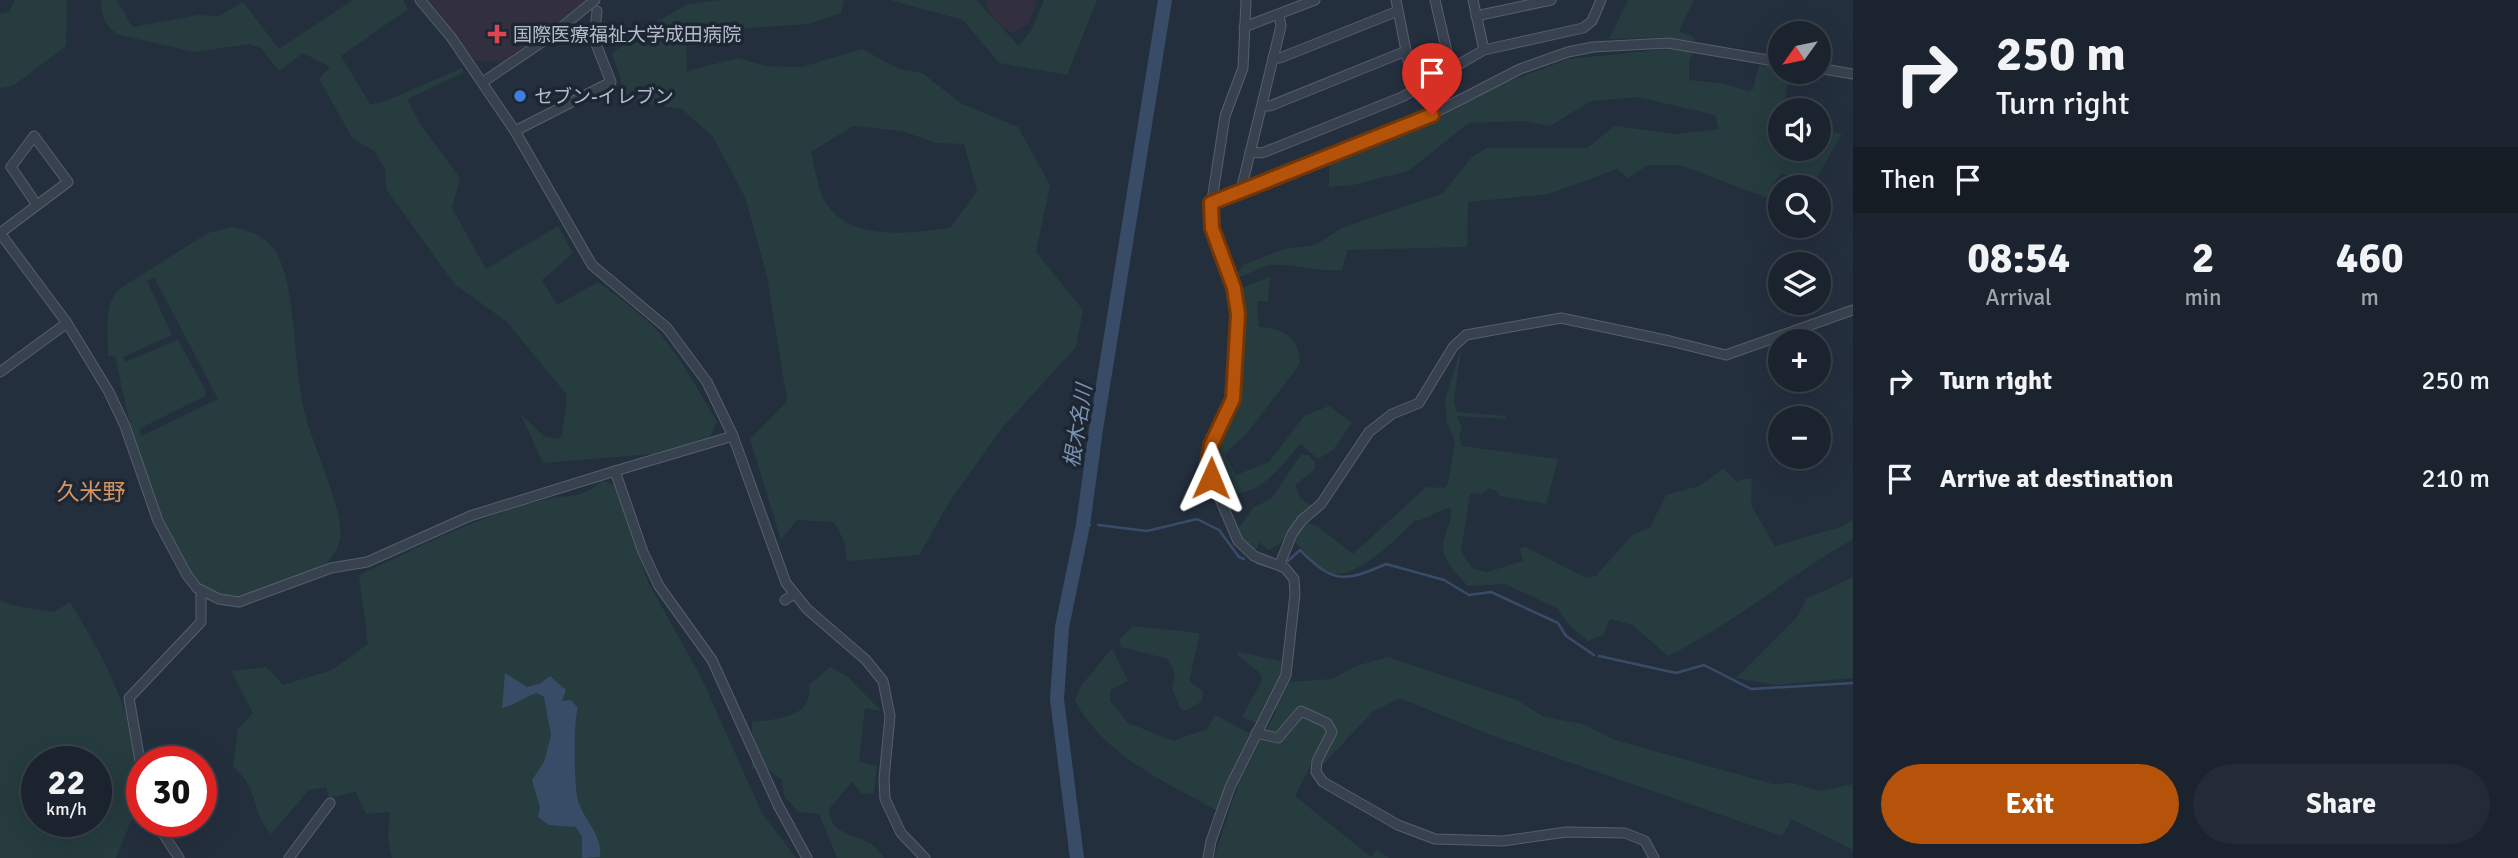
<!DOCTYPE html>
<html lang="en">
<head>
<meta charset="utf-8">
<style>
  :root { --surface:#1b232e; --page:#242b36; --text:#f1f3f6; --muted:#a0a4aa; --line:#39404a; --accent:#b45309 }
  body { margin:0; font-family:Signika,"Noto Sans JP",sans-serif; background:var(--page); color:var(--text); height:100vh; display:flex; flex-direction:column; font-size:26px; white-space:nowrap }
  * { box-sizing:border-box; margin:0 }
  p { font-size:23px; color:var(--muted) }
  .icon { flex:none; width:38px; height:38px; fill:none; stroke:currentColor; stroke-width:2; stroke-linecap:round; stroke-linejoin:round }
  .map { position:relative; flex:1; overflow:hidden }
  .sheet { display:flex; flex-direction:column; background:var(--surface); width:665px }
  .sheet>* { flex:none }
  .top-card { background:#1b232e; color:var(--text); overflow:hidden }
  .needle { width:46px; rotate:237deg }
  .fabs { position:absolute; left:1768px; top:21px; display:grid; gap:14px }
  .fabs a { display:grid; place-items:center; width:63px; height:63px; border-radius:50%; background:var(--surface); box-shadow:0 7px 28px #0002,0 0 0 2px var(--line); font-size:35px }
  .speed { position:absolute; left:21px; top:746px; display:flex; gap:14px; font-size:35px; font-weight:700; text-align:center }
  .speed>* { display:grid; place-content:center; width:91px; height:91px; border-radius:50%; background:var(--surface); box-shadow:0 7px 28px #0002,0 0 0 2px var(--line); line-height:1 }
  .speed small { font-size:18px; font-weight:400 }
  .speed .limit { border:10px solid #d22; background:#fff; color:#111 }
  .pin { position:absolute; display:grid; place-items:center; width:60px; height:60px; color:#fff; margin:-72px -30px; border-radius:50% 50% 50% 0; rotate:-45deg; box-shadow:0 0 7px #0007 }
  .pin .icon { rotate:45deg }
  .me { position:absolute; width:77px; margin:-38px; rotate:1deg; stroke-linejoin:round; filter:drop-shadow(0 0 5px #0008) }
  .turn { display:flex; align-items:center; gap:24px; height:147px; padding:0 28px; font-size:32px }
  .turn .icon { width:91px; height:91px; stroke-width:2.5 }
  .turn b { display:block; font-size:49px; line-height:60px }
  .then { display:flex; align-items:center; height:66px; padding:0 28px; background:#0003; gap:14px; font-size:26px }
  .eta { display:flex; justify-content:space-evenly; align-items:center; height:119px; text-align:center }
  .eta b { font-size:42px; font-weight:700; line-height:49px }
  .action { display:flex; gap:14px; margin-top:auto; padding:14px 28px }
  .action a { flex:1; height:80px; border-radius:42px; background:var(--accent); color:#fff; font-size:28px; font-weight:700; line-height:80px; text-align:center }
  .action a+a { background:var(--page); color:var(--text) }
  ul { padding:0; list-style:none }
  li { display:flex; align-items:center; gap:21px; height:98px; padding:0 28px }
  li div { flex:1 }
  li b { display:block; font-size:26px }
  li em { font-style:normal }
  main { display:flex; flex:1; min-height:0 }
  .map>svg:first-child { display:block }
  .medical { fill:#32303f }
  .green { fill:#263c3f; fill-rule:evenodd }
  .water { fill:#394c67 }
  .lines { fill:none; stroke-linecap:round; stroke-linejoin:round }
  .stream { stroke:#394c67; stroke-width:2.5 }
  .river { stroke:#394c67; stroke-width:14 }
  .minor-casing { stroke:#565f6c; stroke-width:11 }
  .minor { stroke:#38414e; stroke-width:9 }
  .route-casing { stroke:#753606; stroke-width:18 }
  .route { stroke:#b45309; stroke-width:12 }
  .health-dot { fill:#e0444e; stroke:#1d2633; stroke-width:2.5 }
  .shop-dot { fill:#3f7fe0; stroke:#1d2633; stroke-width:2.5 }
  .labels { text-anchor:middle; stroke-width:7; stroke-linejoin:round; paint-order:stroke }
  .poi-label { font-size:19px; fill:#b4bcc9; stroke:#1d2633; text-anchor:start }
  .water-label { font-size:21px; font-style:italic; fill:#7c92b1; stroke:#1d2633 }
  .quarter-label { font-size:23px; fill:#d59563; stroke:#1d2633 }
</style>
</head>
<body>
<main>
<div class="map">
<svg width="1853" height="858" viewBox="0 0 1853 858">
  <rect width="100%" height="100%" fill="#242f3e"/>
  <!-- medical -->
  <g class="medical">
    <polygon points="423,0 588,0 502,62 474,61"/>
    <polygon points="985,0 1037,0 1029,23 1013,33 999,25 988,10"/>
  </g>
  <!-- green -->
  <g class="green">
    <polygon points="15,0 67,0 66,46 13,86 0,88 0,14 9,12"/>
    <path d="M101 0H116L133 27 198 15 219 16 243 2 279 49 353 0H403L408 9 341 56 370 104 381 103 462 68 463 73 407 99 420 124 460 178 452 208 486 269 558 226 573 253 542 280 557 305 598 282C619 298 643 314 661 335 683 361 699 392 717 422L710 437 653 454 543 463 520 413 544 436 558 439 562 436 567 395 507 322 456 285 448 275 386 189 385 169 374 151 353 139 319 79 330 67 303 53 279 71 261 48 250 44 195 52 119 35C105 27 101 16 101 0Z"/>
    <path d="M721 0H844L841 13 809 24 701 31 686 36 687 71 738 58 765 66 802 67 862 49 899 69 922 73 962 104 1018 127 1050 185 1036 252 1083 310 1076 347 1002 428 950 501 919 555 847 561 845 543 834 522 797 520 781 540 750 439 787 401 767 276 745 197 713 137 682 109 628 101 612 53 651 25 688 4ZM853 126 902 131 936 143 964 144 977 191 950 228C909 233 849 243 824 200 817 187 815 166 811 152Z"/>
    <polygon points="890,0 976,0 1019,46 1033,27 1044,0 1097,0 1067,75 999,63 963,20"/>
    <polygon points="1628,0 1694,0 1679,31 1695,38 1694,42 1664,37 1609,39"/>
    <path d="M1666 49 1693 51 1689 61V80L1725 84 1749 91 1753 89 1759 65 1780 67V72H1790L1785 100 1798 103 1797 110H1780V149H1818V129L1842 134 1813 184 1781 173 1772 186 1780 210 1770 199 1680 165H1648L1628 178 1617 169 1549 194 1468 202 1467 247 1347 250 1342 270C1315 272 1293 263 1270 265 1260 267 1250 274 1239 277L1237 274 1243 265 1284 249 1315 245 1342 228 1443 193 1472 157 1487 148H1587L1615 126 1677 134 1719 129 1715 115 1638 97 1591 101 1550 126 1523 121 1469 123 1408 171 1353 185 1329 187V164L1430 123 1501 84 1569 59Z"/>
    <path d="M231 227C251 230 269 237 278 256 298 296 292 369 306 417 313 445 345 514 340 539 334 569 306 574 281 583 268 588 249 599 236 598 222 598 202 590 194 579 147 517 131 429 115 356H108C108 334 103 306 119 289L208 233ZM154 277 218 399 141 436 139 429 205 396 206 391 178 340 124 362 123 357 172 335 147 281Z"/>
    <path d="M1270 277 1268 301H1257L1259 327C1283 328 1300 338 1300 364L1247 433 1225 454 1236 475 1269 462 1304 416 1329 406 1352 423 1333 450 1318 459 1300 444C1280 469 1258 498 1223 493 1198 441 1237 437 1241 391 1243 358 1240 325 1240 292L1244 287Z"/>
    <path d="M1462 345 1454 400 1457 412 1506 416 1505 419 1457 416 1462 428 1459 437 1462 446 1558 459 1546 504 1500 496 1496 491 1489 488 1481 494 1470 493 1461 552 1473 569 1487 572 1523 561 1520 548 1526 547 1586 578 1596 576 1631 536 1650 527 1666 495 1699 486 1723 469C1745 489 1729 478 1752 479L1751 505 1775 546 1844 526 1853 519V539C1789 576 1733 624 1668 656L1633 625 1610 619 1603 635 1588 641 1570 626 1557 608 1505 584 1468 586C1455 571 1437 557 1445 536 1448 527 1452 518 1451 508 1438 509 1428 520 1414 521 1397 538 1350 588 1324 570 1313 562 1303 549 1292 540L1306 522 1317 526 1353 554 1426 487 1444 488 1448 484 1455 442 1447 422 1445 400Z"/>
    <polygon points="1301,455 1308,455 1315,462 1315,469 1295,485 1300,498 1313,507 1279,545 1268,550 1259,542 1256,551 1242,540 1238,529 1254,507 1271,499"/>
    <path d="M602 480 615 485 648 582 701 677 762 813 796 858H392L388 837 390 812 366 814 356 792 329 798 326 787 309 790 271 834C248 807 262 793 233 766L238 729 253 713 231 671 266 667 283 685 332 670 368 644 359 575C420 547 482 513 549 499 572 494 586 498 602 480Z"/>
    <polygon points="1853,577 1853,678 1775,685 1736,678 1797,617 1806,599"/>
    <path d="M0 600C16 609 35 608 54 612L70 602C112 671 142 730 142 814L131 821 116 858H0ZM37 761H96V821H37Z"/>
    <polygon points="1133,626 1200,633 1189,681 1203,692 1202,701 1188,710 1181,710 1172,688 1175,673 1168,659 1121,647 1119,640"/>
    <path d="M1112 648 1128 681 1111 690 1110 701 1128 723 1173 741 1207 729 1215 715 1251 734 1218 811C1164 781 1106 757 1075 701L1081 686Z"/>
    <polygon points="1238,652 1282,661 1282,673 1259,724 1242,717 1262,680 1260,673 1237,655"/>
    <polygon points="1388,657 1517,700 1544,717 1583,724 1615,740 1773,784 1792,783 1820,791 1853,784 1853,850 1792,819 1782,836 1488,734 1400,698 1372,712 1320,768 1312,763 1295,796 1371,857 1377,849 1389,858 1214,858 1243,769 1274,716 1281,691 1288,682 1332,679 1356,666"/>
    <path d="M830 667 847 676 881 711 865 708 859 761 877 766 874 793 862 794 852 782 829 809C830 834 851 833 868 842 875 845 880 853 884 858H837L819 814 798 812 784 796 782 780 766 768 752 769V722C776 719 814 718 809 685Z"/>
  </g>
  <!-- water -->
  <path class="water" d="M505 673 527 687 541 683 550 676 566 690 562 701 571 700 578 708C573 721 574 787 578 801 584 820 603 835 600 857L582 858V837L576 827 549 825 538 817 540 807 532 780 544 762 551 735 544 697 537 693C527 695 517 705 502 708Z"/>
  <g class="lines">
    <!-- stream -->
    <g class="stream">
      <polyline points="1083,525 1090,525"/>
      <polyline points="1098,525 1147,531 1197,519 1219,530 1239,557 1244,559"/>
      <path d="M1288 561 1300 550C1333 583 1343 583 1386 564L1444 580 1469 595 1491 592 1558 623 1566 636 1594 655"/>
      <polyline points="1257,563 1273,568"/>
      <polyline points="1599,656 1676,673 1704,665 1751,689 1853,683"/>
    </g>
    <!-- river -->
    <polyline class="river" points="1077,858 1057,699 1062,627 1083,525 1096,429 1165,0"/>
    <defs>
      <g id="minor">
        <polyline points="420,0 451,37 515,131 592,265 667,328 707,382 733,436 786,583 807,609 866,660 883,681 890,716 884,779 885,799 901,833 925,858"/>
        <polyline points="1396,0 1414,91"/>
        <polyline points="1435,0 1451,69"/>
        <polyline points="1473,0 1484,50"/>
        <polyline points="1476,16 1551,0"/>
        <polyline points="1244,27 1315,0"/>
        <polyline points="1273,58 1280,58 1398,11"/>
        <polyline points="1818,68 1853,74"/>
        <polyline points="483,82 548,38 595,0"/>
        <polyline points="1262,106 1270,106 1406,51"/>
        <polyline points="515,131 611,82 594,39 597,11"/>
        <polyline points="1250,152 1262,153 1402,97 1484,50 1583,28 1592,21 1601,0"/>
        <polyline points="1244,192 1242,186 1281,26 1279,15"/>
        <polyline points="1211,203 1415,123 1520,69 1568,52 1593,47 1668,43 1780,62"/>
        <polyline points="0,233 67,323 109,392 125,426 158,521 187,575 197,588 219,599 239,602 331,568 367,562 470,516 615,471"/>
        <polyline points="0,233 68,182 34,136 11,167 37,205"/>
        <polyline points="0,372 67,323"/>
        <polyline points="733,436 615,471 643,552 659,586 712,660 778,805 807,858"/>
        <polyline points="1280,564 1292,534 1302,520 1321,504 1369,432 1392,414 1419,403 1453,347 1466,335 1561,318 1670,341 1726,355 1853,310"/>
        <polyline points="785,600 794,594"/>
        <polyline points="1256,733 1278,738 1301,711 1327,723 1332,732 1317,761 1316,772 1323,782 1398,825 1435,839 1503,841 1566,832 1625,833 1645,841 1654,858"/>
        <polyline points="142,772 129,698 201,622 201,591"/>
        <polyline points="155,821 179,858"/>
        <polyline points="289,858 330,803"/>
        <polyline points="1208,858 1211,841 1230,787 1286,675 1295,594 1294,579 1285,568 1254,556 1238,541 1211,478 1208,462 1211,445 1228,416 1235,387 1237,302 1215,240 1210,213 1225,116 1243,68 1246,0"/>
      </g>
    </defs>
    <!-- minor casing -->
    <use href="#minor" class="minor-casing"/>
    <!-- minor -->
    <use href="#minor" class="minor"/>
  </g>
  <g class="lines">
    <defs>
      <polyline id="route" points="1211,478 1208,462 1211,445 1233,399 1238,314 1234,288 1212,228 1211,203 1432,115"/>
    </defs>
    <!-- route casing -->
    <use href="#route" class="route-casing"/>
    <!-- route -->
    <use href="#route" class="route"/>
  </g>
  <!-- markers -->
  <path class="health-dot" d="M493.5 23.5h7v7h7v7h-7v7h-7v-7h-7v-7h7z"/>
  <circle class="shop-dot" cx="520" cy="96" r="7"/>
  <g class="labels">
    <!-- poi labels -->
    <g class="poi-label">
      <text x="513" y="41">国際医療福祉大学成田病院</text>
      <text x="534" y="103">セブン-イレブン</text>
    </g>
    <!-- water labels -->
    <g class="water-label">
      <text transform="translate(1078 426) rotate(-81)" y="7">根木名川</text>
    </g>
    <!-- quarter labels -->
    <g class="quarter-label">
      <text x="91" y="500">久米野</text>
    </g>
  </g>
</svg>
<div class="fabs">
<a><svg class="needle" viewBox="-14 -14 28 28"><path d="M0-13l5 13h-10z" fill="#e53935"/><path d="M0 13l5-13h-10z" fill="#a0a4aa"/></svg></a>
<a><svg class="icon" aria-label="sound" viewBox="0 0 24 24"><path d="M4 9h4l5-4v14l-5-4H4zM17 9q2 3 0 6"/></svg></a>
<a><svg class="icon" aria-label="search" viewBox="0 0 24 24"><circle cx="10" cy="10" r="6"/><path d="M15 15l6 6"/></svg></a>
<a><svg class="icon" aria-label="layers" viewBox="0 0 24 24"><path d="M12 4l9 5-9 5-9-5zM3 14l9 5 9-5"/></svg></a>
<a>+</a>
<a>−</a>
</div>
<div class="speed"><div>22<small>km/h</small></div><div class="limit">30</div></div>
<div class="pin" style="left:1432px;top:115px;background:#d93025"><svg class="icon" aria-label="arrive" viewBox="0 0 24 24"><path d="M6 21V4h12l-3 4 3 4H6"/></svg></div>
<svg class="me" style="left:1211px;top:478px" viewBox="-20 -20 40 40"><path d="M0-17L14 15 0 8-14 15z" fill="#b45309" stroke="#fff" stroke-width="4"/></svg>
</div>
<section class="sheet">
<div class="top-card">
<div class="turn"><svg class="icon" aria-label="right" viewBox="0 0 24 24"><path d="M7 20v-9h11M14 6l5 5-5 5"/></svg><div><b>250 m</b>Turn right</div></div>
<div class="then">Then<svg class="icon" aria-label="arrive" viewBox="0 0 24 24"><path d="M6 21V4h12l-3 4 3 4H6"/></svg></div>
</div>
<div class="eta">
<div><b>08:54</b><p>Arrival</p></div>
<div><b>2</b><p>min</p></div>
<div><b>460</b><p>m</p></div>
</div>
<ul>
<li><svg class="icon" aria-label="right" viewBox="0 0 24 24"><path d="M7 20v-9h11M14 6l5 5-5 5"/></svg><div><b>Turn right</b></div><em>250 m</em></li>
<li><svg class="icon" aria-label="arrive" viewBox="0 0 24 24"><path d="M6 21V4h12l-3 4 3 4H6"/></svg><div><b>Arrive at destination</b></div><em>210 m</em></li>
</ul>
<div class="action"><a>Exit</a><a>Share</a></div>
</section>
</main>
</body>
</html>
